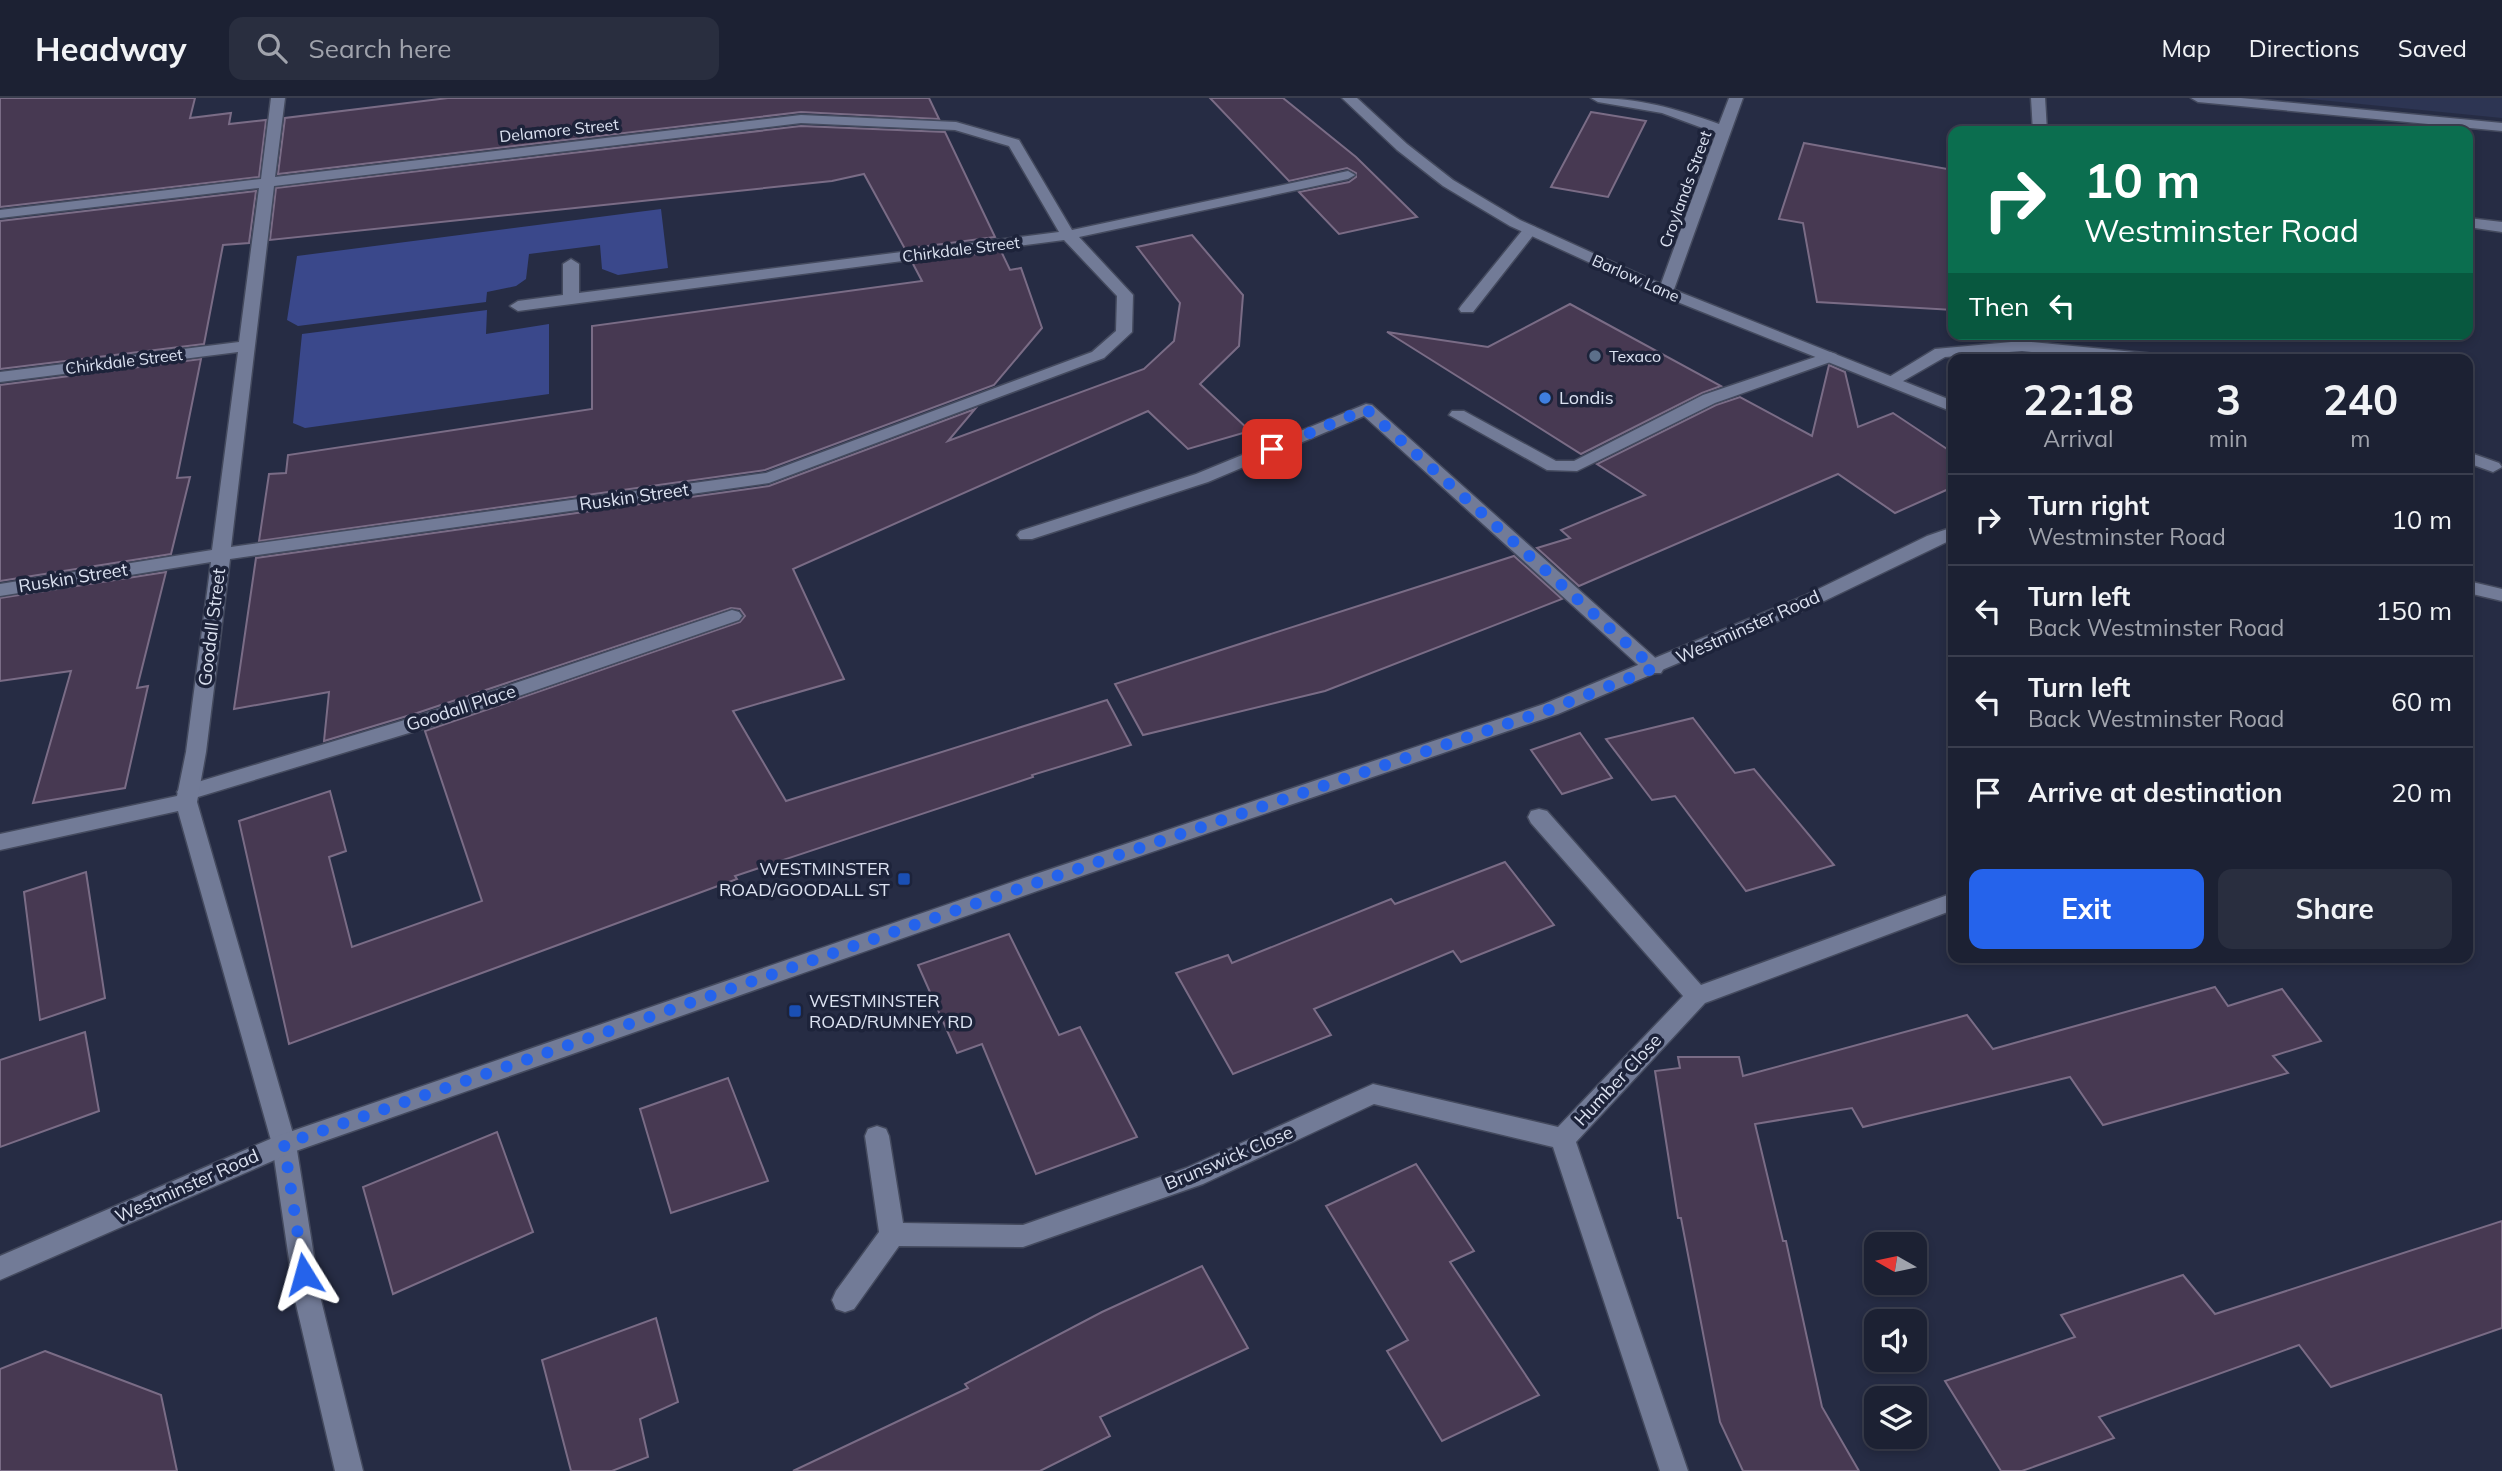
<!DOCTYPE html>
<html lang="en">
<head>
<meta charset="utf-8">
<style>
  :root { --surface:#1c2133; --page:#292e3f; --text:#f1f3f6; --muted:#a0a3ac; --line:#3a3e4e; --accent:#2563eb }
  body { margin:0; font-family:Mulish,sans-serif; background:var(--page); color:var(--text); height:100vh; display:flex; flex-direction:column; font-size:26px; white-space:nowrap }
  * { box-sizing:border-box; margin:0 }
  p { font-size:23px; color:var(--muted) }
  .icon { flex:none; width:38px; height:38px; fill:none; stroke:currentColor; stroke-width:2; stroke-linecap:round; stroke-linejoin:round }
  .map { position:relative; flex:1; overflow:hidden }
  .panel { position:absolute; left:1948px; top:256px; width:525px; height:609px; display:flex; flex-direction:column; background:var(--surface); border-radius:14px; box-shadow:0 4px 10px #0003,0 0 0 2px var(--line) }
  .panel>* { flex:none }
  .guide { position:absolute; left:1948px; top:28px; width:525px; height:214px; border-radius:14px; box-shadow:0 4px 10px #0003,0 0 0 2px var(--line); background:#0b6e4f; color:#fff; overflow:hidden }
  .needle { width:46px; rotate:279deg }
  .tools { position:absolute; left:1864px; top:1134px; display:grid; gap:14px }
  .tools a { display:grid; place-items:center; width:63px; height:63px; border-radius:14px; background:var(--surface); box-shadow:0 4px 10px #0003,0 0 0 2px var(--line); font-size:35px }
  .pin { position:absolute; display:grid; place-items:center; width:60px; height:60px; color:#fff; margin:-30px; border-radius:14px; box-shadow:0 4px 10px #0006 }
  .me { position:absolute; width:77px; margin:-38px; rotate:352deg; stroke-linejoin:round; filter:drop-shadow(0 0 5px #0008) }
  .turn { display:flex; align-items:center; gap:24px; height:147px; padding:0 21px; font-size:32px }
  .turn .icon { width:91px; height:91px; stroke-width:2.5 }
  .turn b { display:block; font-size:49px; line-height:60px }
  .then { display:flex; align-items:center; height:66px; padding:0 21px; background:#0003; gap:14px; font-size:26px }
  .eta { display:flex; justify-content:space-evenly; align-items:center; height:119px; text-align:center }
  .eta b { font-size:42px; font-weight:700; line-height:49px }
  .button { display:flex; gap:14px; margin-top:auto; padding:14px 21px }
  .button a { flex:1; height:80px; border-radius:14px; background:var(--accent); color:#fff; font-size:28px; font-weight:700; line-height:80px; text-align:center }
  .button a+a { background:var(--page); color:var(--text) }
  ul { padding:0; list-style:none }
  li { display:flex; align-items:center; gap:21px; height:91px; padding:0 21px; border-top:2px solid var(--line) }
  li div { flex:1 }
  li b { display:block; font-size:26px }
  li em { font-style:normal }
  header { display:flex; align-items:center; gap:42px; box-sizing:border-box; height:98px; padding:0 35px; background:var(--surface); border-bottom:2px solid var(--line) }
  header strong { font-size:33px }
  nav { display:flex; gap:38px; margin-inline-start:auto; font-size:24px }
  .search { width:490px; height:63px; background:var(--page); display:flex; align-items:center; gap:18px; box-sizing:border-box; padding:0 24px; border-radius:14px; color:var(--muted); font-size:26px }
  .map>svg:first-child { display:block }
  .built { fill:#2d3553 }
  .green { fill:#3a488b }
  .building { fill:#473952; stroke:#7a6c86; stroke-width:2 }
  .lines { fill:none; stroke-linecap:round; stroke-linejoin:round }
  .service-casing { stroke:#444a5e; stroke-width:3 }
  .pedestrian-casing { stroke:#444a5e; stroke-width:3 }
  .minor-casing { stroke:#444a5e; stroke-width:3 }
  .tertiary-casing { stroke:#444a5e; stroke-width:3 }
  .service { fill:#727b97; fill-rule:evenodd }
  .pedestrian { fill:#727b97; fill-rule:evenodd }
  .minor { fill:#727b97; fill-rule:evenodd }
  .tertiary { fill:#727b97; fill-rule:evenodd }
  .route { stroke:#2563eb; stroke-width:12; stroke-dasharray:0 21.6 }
  .service-dot { fill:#5c6f8a; stroke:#1d233a; stroke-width:2.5 }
  .shop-dot { fill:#3f7fe0; stroke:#1d233a; stroke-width:2.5 }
  .transit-dot { fill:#1a4fb4; stroke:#1d233a; stroke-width:2.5 }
  .labels { text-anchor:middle; stroke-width:7; stroke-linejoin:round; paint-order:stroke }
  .far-street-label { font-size:16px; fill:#dce2f1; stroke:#1d233a }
  .far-poi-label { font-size:16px; fill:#dce2f1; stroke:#1d233a; text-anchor:start }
  .poi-label { font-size:18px; fill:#dce2f1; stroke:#1d233a; text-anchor:start }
  .street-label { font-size:18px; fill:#dce2f1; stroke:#1d233a }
</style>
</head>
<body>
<header>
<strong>Headway</strong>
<div class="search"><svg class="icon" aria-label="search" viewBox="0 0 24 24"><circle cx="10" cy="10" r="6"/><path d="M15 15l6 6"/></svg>Search here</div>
<nav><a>Map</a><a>Directions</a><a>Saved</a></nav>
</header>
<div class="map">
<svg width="2502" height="1373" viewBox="0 0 2502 1373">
  <rect width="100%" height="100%" fill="#262c44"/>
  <!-- built -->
  <polygon class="built" points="2300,0 2502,0 2502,20"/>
  <!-- green -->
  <g class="green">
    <polygon points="661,111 668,170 618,177 602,171 600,147 529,156 526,181 516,188 487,194 486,204 298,228 287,222 297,158"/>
    <polygon points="487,212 486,236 549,226 549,296 305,330 293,325 302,236"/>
  </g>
  <!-- building -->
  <g class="building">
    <polygon points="0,0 195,0 190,20 231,15 229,26 266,22 259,79 0,109"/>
    <polygon points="448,0 929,0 939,21 801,14 278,76 285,20"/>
    <polygon points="1210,0 1283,0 1356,59 1417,119 1339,136 1299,94 1349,84 1356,79 1356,75 1347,70 1289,83"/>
    <polygon points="1591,14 1646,23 1608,99 1551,89"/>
    <polygon points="801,28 945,34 995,139 905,151 864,76 832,83 270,142 276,90"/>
    <polygon points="1804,45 1953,72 1953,212 1817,204 1803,125 1779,121"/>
    <polygon points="256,93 249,145 223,147 204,246 0,271 0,123"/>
    <polygon points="1192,137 1243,197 1239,248 1200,286 1250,333 1188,351 1148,313 793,471 844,581 733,613 786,703 1107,602 1131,647 1032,677 1033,679 735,778 737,781 289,946 239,723 330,693 346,753 329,759 352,849 482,803 425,633 740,524 745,518 740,511 731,510 417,615 324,643 329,594 234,611 256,460 769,388 975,311 948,343 1144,271 1174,243 1180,205 1137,149"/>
    <polygon points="1001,153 1010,172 1021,170 1042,230 994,287 765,372 259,443 269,376 286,375 288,357 592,311 592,228 922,183 912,164"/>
    <polygon points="1570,206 1721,288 1702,295 1581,356 1387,234 1488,249"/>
    <polygon points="201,261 177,380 190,379 171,456 0,483 0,287"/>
    <polygon points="1829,267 1845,274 1858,329 1893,315 1953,355 1953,389 1895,415 1838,376 1579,488 1537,450 1570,440 1561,432 1645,397 1597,366 1716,307 1740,299 1812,338"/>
    <polygon points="1514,458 1562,501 1325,593 1143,637 1115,586"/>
    <polygon points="166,474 137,590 148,588 125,690 33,705 71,573 0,583 0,500"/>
    <polygon points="1693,620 1735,675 1754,671 1834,767 1746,793 1675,698 1652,702 1606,641"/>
    <polygon points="1580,635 1612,680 1562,696 1531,652"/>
    <polygon points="1505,764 1554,827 1461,864 1453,853 1314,911 1331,937 1233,976 1176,875 1228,857 1232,865 1391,801 1395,806"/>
    <polygon points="86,774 105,900 40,922 24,794"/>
    <polygon points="1009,836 1059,937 1080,929 1137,1039 1036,1076 982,946 957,955 918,867"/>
    <polygon points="2215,889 2228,908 2282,891 2321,943 2273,958 2288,975 2103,1027 2070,979 1863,1029 1852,1010 1755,1026 1783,1143 1786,1143 1822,1309 1859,1373 1743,1373 1720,1324 1681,1120 1678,1120 1655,973 1680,970 1678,959 1739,959 1743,978 1967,917 1993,951"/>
    <polygon points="85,934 99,1013 0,1049 0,962"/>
    <polygon points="728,980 768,1083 671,1115 640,1011"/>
    <polygon points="497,1034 533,1134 393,1196 363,1089"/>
    <polygon points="1416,1066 1474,1153 1450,1164 1539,1297 1442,1343 1387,1253 1408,1242 1326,1108"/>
    <polygon points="2502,1123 2502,1230 2331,1289 2299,1247 2099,1319 2114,1340 2022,1373 2001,1373 1945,1283 2075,1239 2061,1217 2183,1177 2215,1216"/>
    <polygon points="1202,1168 1248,1250 1100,1319 1110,1338 1040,1373 793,1373 968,1290 965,1286 1102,1214"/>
    <polygon points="656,1220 678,1304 640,1321 648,1359 612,1373 571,1373 542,1262"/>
    <polygon points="45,1253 161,1297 177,1373 0,1373 0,1271"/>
  </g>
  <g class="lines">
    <defs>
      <g id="service">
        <polygon points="1530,127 1535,129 1538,132 1535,135 1473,214 1461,214 1459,211 1461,208 1525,129"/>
        <polygon points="1830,254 1836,256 1838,259 1836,262 1715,305 1577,373 1547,372 1449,317 1452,313 1464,313 1556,363 1574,363 1703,297"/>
        <polygon points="1366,306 1372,307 1661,565 1664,570 1661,575 1647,575 1364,318 1208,384 1032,441 1020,441 1017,437 1020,433 1196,376"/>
        <polygon points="732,512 739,514 742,518 739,522 432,628 188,702 181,699 177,694 181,689 418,618"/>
      </g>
      <g id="pedestrian">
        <polygon points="2031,0 2045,0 2047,33 2033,33"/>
        <polygon points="2468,120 2502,124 2502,134 2468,129"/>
      </g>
      <g id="minor">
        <path d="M271 0H285L275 79 801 17 956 24 1019 42 1072 132 1348 73 1355 77 1348 81 1079 139 1133 197 1132 234 1104 260 769 385 230 461 206 654 197 704 296 1046 321 1202 363 1373H335L295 1202 272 1046 178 713 0 752V736L177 698 186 654 211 464 0 498V486L212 452 238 254 0 284V274L239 244 259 90 0 120V112L261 81ZM801 25 955 32 1009 48 1059 134 579 195V166L571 161 563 166V197L518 203 510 208 518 213 1064 142 1117 198 1116 233 1092 254 766 375 231 449 274 88Z"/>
        <path d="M1591 0C1640 0 1674 10 1719 26L1729 0H1743L1672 197H1660L1658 194 1716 35 1662 15 1598 4Z"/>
        <polygon points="2191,0 2241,0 2502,25 2502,33 2198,4"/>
        <polygon points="2022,243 2155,256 2163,261 2102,261 2022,253 1945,259 1898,286 1886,286 1884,282 1935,251"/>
        <polygon points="2468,354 2499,365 2502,369 2493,374 2468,365"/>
        <polygon points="1539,711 1547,713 1701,887 1953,795 1953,812 1705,905 1576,1044 1688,1373 1660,1373 1553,1049 1374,1006 1203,1086 1023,1149 899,1148 854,1211 845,1214 836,1211 832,1202 836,1193 879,1134 865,1038 868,1031 877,1028 886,1031 889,1038 903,1125 1023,1127 1186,1070 1373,986 1558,1029 1683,898 1531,725 1528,719 1531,713"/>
      </g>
      <g id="tertiary">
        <polygon points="1342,0 1357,0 1407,46 1453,82 1520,122 1672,191 1953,303 1953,314 1660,197 1510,128 1443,88 1397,52"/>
        <polygon points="1953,429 1953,441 1818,506 1558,616 1040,792 293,1054 0,1182 0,1158 275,1039 1024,780 1544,606 1804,498 1927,438"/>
        <polygon points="2468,483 2502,491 2502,503 2468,495"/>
      </g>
    </defs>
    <!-- service casing -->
    <use href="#service" class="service-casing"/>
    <!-- pedestrian casing -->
    <use href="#pedestrian" class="pedestrian-casing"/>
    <!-- minor casing -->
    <use href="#minor" class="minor-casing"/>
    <!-- tertiary casing -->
    <use href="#tertiary" class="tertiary-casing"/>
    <!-- service -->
    <use href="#service" class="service"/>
    <!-- pedestrian -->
    <use href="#pedestrian" class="pedestrian"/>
    <!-- minor -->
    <use href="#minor" class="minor"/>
    <!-- tertiary -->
    <use href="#tertiary" class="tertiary"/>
  </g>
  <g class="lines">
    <!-- route -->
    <polyline class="route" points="304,1176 284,1046 1006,795 1551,611 1654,570 1366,311 1272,351"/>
  </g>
  <!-- markers -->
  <circle class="service-dot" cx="1595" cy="258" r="7"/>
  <circle class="shop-dot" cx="1545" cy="300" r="7"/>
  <g class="transit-dot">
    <rect x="897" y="774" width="14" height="14" rx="3.5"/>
    <rect x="788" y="906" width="14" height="14" rx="3.5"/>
  </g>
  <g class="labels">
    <!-- far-street labels -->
    <g class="far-street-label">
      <text transform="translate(559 32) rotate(-6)" y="6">Delamore Street</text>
      <text transform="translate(1685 91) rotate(-70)" y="6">Croylands Street</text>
      <text transform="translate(961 151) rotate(-7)" y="6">Chirkdale Street</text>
      <text transform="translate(1636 180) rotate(24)" y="6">Barlow Lane</text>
      <text transform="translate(124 263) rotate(-7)" y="6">Chirkdale Street</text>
    </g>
    <!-- far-poi labels -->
    <g class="far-poi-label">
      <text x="1609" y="264">Texaco</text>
    </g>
    <!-- poi labels -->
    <g class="poi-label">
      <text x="1559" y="306">Londis</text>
      <text x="890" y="777" text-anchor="end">WESTMINSTER<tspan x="890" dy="21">ROAD/GOODALL ST</tspan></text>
      <text x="809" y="909">WESTMINSTER<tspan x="809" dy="21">ROAD/RUMNEY RD</tspan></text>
    </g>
    <!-- street labels -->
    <g class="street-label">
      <text transform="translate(634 399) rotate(-8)" y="6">Ruskin Street</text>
      <text transform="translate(73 480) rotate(-9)" y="6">Ruskin Street</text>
      <text transform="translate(212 529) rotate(-83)" y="6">Goodall Street</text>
      <text transform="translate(1748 529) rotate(-24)" y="6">Westminster Road</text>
      <text transform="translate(461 610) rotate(-18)" y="6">Goodall Place</text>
      <text transform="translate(1618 982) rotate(-47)" y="6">Humber Close</text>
      <text transform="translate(1229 1060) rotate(-23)" y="6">Brunswick Close</text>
      <text transform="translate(187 1088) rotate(-24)" y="6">Westminster Road</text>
    </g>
  </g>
</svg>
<div class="tools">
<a><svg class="needle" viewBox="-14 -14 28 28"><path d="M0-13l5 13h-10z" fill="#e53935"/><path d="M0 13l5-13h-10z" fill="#a0a3ac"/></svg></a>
<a><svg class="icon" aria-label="sound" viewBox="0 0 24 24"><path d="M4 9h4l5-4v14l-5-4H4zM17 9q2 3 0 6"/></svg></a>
<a><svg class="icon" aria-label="layers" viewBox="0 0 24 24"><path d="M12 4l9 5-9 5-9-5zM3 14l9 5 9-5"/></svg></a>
</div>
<div class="pin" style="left:1272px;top:351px;background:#d93025"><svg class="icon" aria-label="arrive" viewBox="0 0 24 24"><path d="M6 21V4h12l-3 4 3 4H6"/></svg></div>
<svg class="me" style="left:304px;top:1176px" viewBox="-20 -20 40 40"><path d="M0-17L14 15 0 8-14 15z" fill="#2563eb" stroke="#fff" stroke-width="4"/></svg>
<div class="guide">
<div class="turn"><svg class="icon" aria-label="right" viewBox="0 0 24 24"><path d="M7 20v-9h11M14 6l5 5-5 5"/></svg><div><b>10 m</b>Westminster Road</div></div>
<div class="then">Then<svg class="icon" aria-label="left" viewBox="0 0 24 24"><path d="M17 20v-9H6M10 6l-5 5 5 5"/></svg></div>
</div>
<section class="panel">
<div class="eta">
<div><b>22:18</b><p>Arrival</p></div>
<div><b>3</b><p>min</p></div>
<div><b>240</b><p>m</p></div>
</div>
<ul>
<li><svg class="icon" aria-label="right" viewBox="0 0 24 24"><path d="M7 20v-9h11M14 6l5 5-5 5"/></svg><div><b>Turn right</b><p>Westminster Road</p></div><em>10 m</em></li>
<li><svg class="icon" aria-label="left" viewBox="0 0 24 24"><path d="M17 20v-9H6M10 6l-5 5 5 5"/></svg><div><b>Turn left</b><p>Back Westminster Road</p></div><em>150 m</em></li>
<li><svg class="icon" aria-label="left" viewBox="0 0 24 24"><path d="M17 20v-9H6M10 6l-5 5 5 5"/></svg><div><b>Turn left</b><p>Back Westminster Road</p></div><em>60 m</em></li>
<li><svg class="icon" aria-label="arrive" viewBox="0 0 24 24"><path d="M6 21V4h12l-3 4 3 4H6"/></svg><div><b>Arrive at destination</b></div><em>20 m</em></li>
</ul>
<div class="button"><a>Exit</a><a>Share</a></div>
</section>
</div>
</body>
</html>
